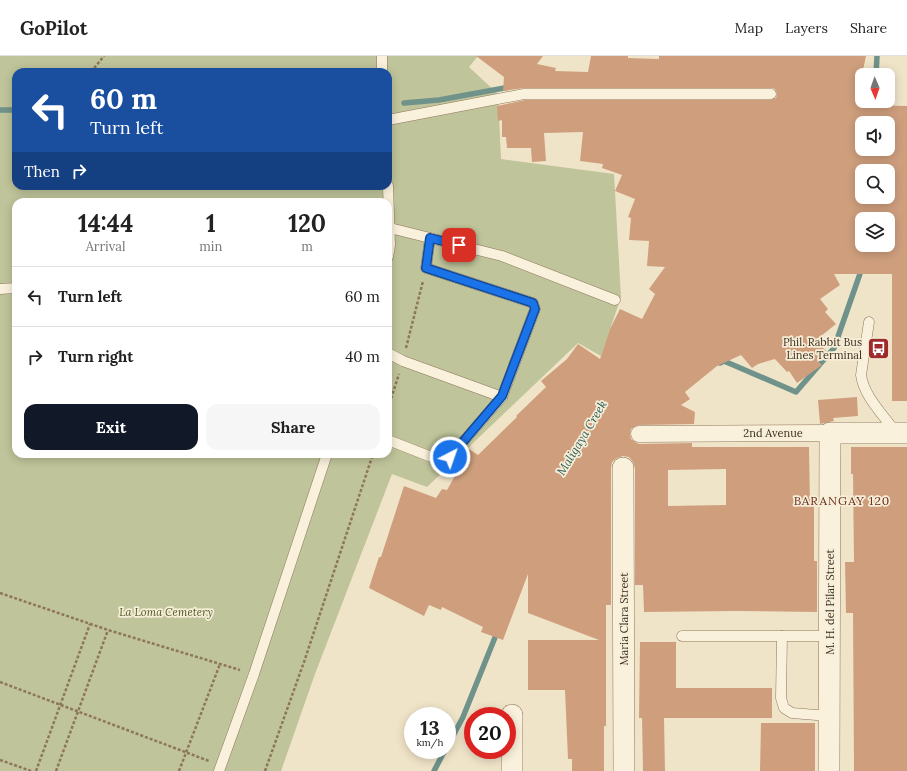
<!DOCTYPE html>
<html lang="en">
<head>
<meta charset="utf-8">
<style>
  :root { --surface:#fff; --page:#f6f6f6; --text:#222; --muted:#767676; --line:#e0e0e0; --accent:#111827 }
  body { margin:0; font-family:Lora,serif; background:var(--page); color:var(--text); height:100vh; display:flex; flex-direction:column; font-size:15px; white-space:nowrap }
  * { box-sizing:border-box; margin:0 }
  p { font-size:13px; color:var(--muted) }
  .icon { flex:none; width:22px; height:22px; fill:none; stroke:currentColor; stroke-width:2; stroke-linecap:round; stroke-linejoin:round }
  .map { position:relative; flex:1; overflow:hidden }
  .side { position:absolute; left:12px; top:142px; width:380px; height:260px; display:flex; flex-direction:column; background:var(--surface); border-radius:12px; box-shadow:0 2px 10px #0003 }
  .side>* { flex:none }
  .guide { position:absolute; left:12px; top:12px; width:380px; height:122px; border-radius:12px; box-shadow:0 2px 10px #0003; background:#1a4fa0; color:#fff; overflow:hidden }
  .needle { width:26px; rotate:178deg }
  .tools { position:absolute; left:855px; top:12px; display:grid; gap:8px }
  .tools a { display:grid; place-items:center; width:40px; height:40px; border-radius:8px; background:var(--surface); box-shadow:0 2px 10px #0003; font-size:20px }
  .speed { position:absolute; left:404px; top:651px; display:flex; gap:8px; font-size:20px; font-weight:700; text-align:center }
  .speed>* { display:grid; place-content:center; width:52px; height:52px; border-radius:50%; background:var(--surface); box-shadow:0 2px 10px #0003; line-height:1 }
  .speed small { font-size:10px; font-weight:400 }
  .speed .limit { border:6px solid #d22; background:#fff; color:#111 }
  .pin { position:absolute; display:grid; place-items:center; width:34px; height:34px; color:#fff; margin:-17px; border-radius:8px; box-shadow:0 2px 6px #0006 }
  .me { position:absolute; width:44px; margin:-22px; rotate:41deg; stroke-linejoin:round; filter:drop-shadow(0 0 3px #0008) }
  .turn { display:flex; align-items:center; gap:14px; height:84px; padding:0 12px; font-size:18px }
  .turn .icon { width:52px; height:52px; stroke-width:2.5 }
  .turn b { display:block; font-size:28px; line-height:34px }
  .then { display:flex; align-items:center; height:38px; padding:0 12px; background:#0003; gap:8px; font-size:15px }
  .eta { display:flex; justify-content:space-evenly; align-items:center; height:68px; text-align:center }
  .eta b { font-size:24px; font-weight:800; line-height:28px }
  .action { display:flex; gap:8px; margin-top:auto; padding:8px 12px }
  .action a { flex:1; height:46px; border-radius:12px; background:var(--accent); color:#fff; font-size:16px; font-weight:800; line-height:46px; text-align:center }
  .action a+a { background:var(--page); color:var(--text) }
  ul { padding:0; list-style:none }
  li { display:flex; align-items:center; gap:12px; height:60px; padding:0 12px; border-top:1px solid var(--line) }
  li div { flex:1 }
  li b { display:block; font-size:15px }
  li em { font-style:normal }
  header { display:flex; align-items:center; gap:24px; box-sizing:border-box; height:56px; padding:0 20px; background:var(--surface); border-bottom:1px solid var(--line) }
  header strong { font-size:19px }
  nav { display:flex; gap:22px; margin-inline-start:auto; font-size:14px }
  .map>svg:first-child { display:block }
  .cemetery { fill:#bfc49a; fill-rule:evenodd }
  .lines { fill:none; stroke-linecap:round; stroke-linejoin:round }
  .stream { stroke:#6f938a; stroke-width:5.5 }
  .building { fill:#cf9f7d; fill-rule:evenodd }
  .service-casing { stroke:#8d765c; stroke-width:11 }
  .pedestrian-casing { stroke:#8d765c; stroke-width:17 }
  .minor-casing { stroke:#8d765c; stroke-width:22 }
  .path { stroke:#8d765c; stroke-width:2.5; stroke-dasharray:3 2; stroke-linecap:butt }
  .service { stroke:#faf1dc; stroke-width:10 }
  .pedestrian { stroke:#faf1dc; stroke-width:16 }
  .minor { stroke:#faf1dc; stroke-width:21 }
  .route-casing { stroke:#114b97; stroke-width:10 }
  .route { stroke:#1a73e8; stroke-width:7 }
  .labels { text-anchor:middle; stroke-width:3.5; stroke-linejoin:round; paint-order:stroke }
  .poi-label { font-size:11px; fill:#3d2e20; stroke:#f7eed8; text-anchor:end }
  .street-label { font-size:11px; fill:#3d2e20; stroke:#f7eed8 }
  .park-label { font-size:11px; font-style:italic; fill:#4d5a26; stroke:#f7eed8 }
  .water-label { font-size:12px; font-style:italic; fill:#2f5d5a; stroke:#f7eed8 }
  .neighbourhood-label { font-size:12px; letter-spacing:1px; fill:#6b2e1e; stroke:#f7eed8 }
</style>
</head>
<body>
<header>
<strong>GoPilot</strong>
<nav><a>Map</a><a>Layers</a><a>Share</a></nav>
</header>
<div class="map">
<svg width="907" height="715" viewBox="0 0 907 715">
  <rect width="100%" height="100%" fill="#f0e4c8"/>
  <!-- cemetery -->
  <path class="cemetery" d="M0 0H478L469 11 498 38 501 103 614 118 621 241 601 300 578 287 427 431 392 418 315 618 281 715H0ZM16 16H388V130H16ZM16 146H388V398H16Z"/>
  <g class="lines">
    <!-- stream -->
    <g class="stream">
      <polyline points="868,19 876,18"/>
      <polyline points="876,19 877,0"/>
      <polyline points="404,47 439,44 510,31"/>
      <polyline points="0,54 16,54"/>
      <polyline points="873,67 874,45"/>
      <polyline points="720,307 724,305 796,336 834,292 862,212"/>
      <polyline points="447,691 463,661 498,574"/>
      <polyline points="434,715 445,694"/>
    </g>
  </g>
  <!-- building -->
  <g class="building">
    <path d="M476 0H543L537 8 556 12 555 15 588 16 591 0H628V2L659 3V0H866L862 19V49L907 50V345H892V218H834L840 229 820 243 828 253 825 256 836 268 816 284 827 296 817 305 822 309 797 327 789 315 787 316 775 303 758 308 752 312 741 299 717 310 685 336 690 343 681 349 695 356 694 368 639 369 631 373 630 378 631 383 639 388 692 387V391H809L810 448H814V505H817V556L734 555 644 556 643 529H635V412L633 406 629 401 623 400 617 402 612 406 611 412V549H606V670H604V715H572V703H568L565 634H528V584H599L528 557V518L503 584 481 576 483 571 442 551 441 554 429 549 424 560 369 532 379 501H381L404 430 436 442 442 433 447 434 460 411 458 409 469 393 478 399 517 361 516 360 546 331 541 325 567 303 578 288 600 303 610 273 620 253 642 263 655 238 649 233 665 211 647 210 649 185 629 184 631 162 628 161 635 143 615 135 622 119 602 112 603 108 580 105 583 76 544 77 546 105 532 106 531 92H507L506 81H502V64L498 65 497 50 525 44H771L776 42 777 38 775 33 771 32H524L503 35 504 21ZM862 67H888V93H862ZM862 115H888V141H862ZM862 163H888V189H862ZM726 413V449L668 450V414Z"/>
    <polygon points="857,341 858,360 833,362 834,365 820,368 818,344"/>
    <polygon points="851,391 907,391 907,715 854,715 853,557 846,557 845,506 854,506 853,418 851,418"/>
    <polygon points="640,586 676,586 676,632 772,632 772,662 664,662 665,715 643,715 642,662 639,662"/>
    <polygon points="761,667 815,667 815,715 760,715"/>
  </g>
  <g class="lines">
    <defs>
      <g id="service">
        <polyline points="382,0 382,16"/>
        <polyline points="388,64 524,38 771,38"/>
        <polyline points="388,130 390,189 388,201"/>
        <polyline points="390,172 502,200 615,244"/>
        <polyline points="0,233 16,232"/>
        <path d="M869 266 861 319C864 341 884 359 896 377"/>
        <polyline points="388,297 403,305 502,341"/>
        <polyline points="388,384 439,404 445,404 450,401 502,341 535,253 533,247 426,212 430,182"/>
        <polyline points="682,580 782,580"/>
        <polyline points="829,660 792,657 784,652 781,642 782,580 830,580"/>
        <polyline points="219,715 254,618 327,398"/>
      </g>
      <polyline id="pedestrian" points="639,378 830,377"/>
      <g id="minor">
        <polyline points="623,412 624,715"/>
        <polyline points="512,715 512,659"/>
        <polyline points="829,715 830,377 907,377"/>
      </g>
    </defs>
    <!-- service casing -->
    <use href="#service" class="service-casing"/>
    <!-- pedestrian casing -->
    <use href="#pedestrian" class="pedestrian-casing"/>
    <!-- minor casing -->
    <use href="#minor" class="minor-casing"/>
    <!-- path -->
    <g class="path">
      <polyline points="91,16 104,0"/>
      <polyline points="406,292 423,225"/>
      <polyline points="388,352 399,318"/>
      <polyline points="0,537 108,574 240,614"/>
      <polyline points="0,626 209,705"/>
      <polyline points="0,704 31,715"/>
      <polyline points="36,715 90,568"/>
      <polyline points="56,715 108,574"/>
      <polyline points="179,715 220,608"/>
      <polyline points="265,715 304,606 373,398"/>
    </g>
    <!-- service -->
    <use href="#service" class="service"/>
    <!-- pedestrian -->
    <use href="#pedestrian" class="pedestrian"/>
    <!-- minor -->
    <use href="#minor" class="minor"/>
  </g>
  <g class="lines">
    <defs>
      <polyline id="route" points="450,401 502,340 535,253 533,247 426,212 430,182 459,189"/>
    </defs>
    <!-- route casing -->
    <use href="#route" class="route-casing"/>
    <!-- route -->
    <use href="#route" class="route"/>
  </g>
  <!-- icons -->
  <defs>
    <symbol id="bus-square" viewBox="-11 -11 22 22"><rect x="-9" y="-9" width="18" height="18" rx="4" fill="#9e2a2b" stroke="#f7eed8"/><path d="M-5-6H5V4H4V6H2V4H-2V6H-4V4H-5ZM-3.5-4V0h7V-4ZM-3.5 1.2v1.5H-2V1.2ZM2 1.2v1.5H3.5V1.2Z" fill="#fff"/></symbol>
  </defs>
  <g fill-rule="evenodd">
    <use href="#bus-square" x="866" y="280" width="25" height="25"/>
  </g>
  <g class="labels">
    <!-- poi labels -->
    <g class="poi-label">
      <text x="862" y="290">Phil. Rabbit Bus<tspan x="862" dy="13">Lines Terminal</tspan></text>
    </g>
    <!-- street labels -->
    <g class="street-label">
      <text x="773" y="381">2nd Avenue</text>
      <text transform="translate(830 546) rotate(-90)" y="4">M. H. del Pilar Street</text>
      <text transform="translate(624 563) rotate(-90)" y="4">Maria Clara Street</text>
    </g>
    <!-- park labels -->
    <g class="park-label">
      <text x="166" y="560">La Loma Cemetery</text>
    </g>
    <!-- water labels -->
    <g class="water-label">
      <text transform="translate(582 382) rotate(-59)" y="4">Maligaya Creek</text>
    </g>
    <!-- neighbourhood labels -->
    <g class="neighbourhood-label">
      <text x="842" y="449">BARANGAY 120</text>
    </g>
  </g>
</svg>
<div class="tools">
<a><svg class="needle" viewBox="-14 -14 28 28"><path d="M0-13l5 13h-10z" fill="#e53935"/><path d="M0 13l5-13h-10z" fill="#767676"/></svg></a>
<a><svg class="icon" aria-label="sound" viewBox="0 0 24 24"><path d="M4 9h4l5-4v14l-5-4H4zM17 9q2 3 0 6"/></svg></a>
<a><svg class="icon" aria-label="search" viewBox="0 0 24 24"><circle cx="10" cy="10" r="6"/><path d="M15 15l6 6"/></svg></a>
<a><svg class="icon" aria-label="layers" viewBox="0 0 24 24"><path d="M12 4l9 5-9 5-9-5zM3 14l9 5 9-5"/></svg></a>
</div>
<div class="speed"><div>13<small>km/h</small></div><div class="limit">20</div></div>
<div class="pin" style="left:459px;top:189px;background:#d93025"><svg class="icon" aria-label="arrive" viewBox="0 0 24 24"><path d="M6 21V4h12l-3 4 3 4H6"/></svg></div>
<svg class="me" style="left:450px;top:401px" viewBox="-20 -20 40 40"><circle r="17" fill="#1a73e8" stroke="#fff" stroke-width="3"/><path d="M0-11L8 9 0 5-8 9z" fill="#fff"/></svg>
<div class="guide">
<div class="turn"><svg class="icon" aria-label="left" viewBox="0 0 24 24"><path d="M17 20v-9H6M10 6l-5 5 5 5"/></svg><div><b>60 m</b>Turn left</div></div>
<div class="then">Then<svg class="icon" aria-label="right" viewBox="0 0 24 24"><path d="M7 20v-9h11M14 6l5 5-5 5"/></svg></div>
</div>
<section class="side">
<div class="eta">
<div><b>14:44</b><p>Arrival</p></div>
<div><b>1</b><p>min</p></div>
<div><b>120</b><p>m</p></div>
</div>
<ul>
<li><svg class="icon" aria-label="left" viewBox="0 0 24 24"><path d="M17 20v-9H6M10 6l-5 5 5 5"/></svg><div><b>Turn left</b></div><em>60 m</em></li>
<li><svg class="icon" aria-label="right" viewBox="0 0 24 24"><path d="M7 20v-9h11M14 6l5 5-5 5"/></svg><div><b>Turn right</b></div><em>40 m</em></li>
</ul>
<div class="action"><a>Exit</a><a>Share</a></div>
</section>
</div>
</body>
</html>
